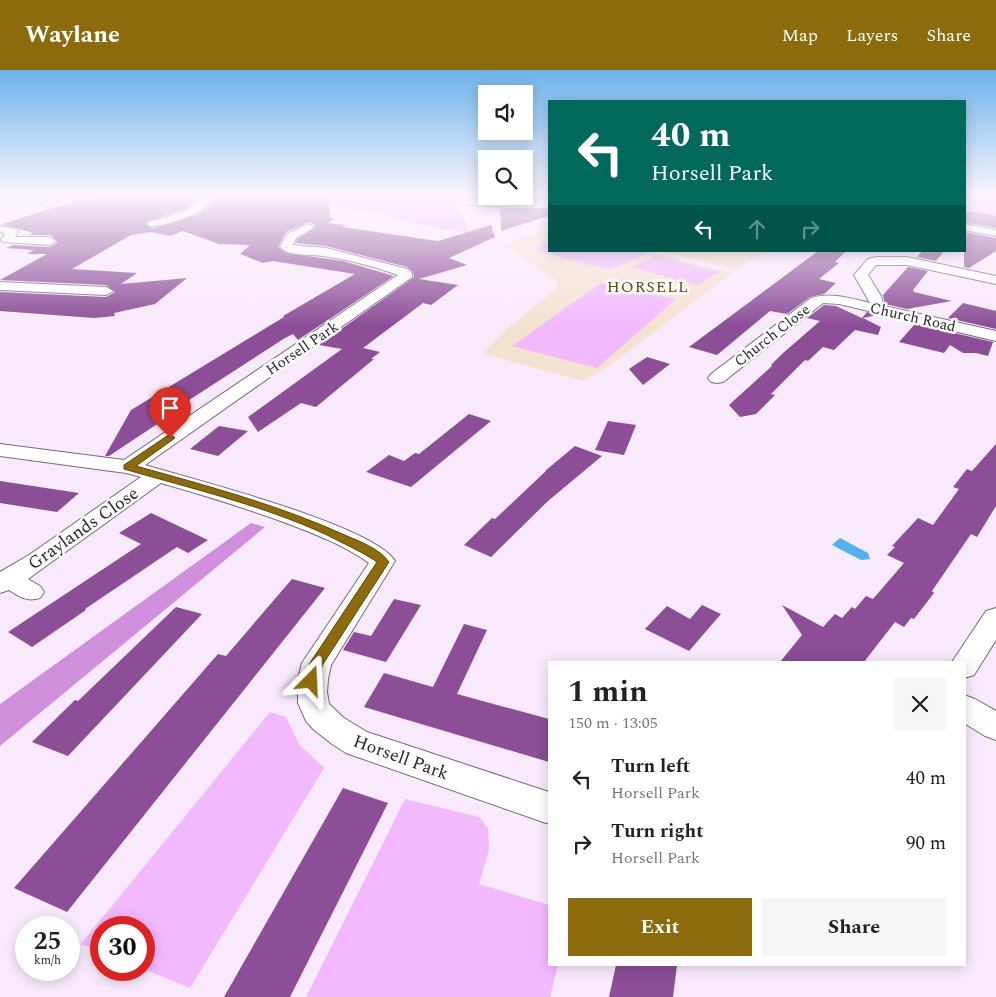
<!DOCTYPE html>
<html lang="en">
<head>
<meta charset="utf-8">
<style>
  :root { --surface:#fff; --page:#f6f6f6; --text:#222; --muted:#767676; --accent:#8c6b0d }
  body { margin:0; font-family:Spectral,serif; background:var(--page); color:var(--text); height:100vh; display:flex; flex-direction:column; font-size:19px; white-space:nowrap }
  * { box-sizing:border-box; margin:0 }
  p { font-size:16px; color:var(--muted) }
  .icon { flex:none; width:28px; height:28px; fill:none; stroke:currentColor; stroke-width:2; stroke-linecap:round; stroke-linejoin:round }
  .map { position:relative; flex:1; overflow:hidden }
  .details { position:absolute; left:548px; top:591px; width:418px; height:305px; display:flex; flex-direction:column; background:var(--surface); border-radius:0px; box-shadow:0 2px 12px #0003 }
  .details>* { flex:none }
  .hud { position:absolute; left:548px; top:30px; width:418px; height:152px; border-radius:0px; box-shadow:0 2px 12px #0003; background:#00695c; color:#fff; overflow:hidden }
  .controls { position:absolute; left:478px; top:15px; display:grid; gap:10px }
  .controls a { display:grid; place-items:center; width:55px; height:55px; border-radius:0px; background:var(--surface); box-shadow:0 2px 12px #0003; font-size:25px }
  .speed { position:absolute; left:15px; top:846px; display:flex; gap:10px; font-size:25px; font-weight:700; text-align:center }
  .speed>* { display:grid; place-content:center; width:65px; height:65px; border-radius:50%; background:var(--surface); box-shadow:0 2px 12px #0003; line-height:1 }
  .speed small { font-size:12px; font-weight:400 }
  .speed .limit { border:8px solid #d22; background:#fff; color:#111 }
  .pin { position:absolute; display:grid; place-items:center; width:42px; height:42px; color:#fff; margin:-51px -21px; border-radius:50% 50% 50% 0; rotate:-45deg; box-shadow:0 0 5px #0007 }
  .pin .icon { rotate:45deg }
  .me { position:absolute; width:55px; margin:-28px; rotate:21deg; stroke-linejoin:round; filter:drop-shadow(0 0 4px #0008) }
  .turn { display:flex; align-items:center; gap:18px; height:105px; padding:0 20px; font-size:22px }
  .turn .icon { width:65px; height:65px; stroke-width:2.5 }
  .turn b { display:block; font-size:35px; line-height:42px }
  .lanes { display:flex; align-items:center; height:48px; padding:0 20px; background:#0003; justify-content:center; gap:25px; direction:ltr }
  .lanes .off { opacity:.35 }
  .round { display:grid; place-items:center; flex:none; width:52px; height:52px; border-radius:0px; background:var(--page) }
  .headline { display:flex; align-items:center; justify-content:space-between; height:85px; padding:0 20px }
  h1 { font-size:30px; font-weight:700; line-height:38px }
  .cta { display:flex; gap:10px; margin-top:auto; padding:10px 20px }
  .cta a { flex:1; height:58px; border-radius:0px; background:var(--accent); color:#fff; font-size:20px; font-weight:700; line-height:58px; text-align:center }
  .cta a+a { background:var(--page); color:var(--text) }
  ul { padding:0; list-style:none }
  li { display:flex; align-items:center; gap:15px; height:65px; padding:0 20px }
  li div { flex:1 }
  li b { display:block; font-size:19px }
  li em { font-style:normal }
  header { display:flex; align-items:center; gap:30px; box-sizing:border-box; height:70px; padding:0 25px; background:var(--accent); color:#fff }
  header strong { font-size:24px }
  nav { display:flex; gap:28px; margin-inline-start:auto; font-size:18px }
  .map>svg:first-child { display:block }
  .education { fill:#f4e2d1 }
  .green { fill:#f3b9fe }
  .forest { fill:#d08fdd }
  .water { fill:#51b2f1 }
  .building { fill:#8b4e97 }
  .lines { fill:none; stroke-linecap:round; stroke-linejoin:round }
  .minor-casing { stroke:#77697a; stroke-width:2 }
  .minor { fill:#fff; fill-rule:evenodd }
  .route { fill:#8c6b0d; stroke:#5b4608 }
  .labels { text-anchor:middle; stroke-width:5; stroke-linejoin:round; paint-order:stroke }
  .far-street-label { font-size:15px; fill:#2a242b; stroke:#fdfdfd }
  .far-quarter-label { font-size:16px; letter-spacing:1px; fill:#60490b; stroke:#fdfdfd }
  .street-label { font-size:18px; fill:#2a242b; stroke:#fdfdfd }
</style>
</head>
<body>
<header>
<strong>Waylane</strong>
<nav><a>Map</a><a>Layers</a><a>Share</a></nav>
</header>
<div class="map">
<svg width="996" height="927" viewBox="0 0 996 927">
  <rect width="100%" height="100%" fill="#f9e9fc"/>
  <!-- education -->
  <g class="education">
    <polygon points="549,158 549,181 648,181 732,203 610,295 583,311 483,284 500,265 557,218 558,213 553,208 502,174"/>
    <polygon points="659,181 768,181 736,200"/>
  </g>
  <!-- green -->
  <g class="green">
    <polygon points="291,126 436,126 458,132 470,164 416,154 380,143 328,136"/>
    <polygon points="976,126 996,126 996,149 992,148 975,157 964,155 964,144 970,145 967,140 964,140 964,127"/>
    <polygon points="549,173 549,181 641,181 648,183 610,200 534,179"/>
    <polygon points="656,186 720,202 697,215 631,197"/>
    <polygon points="601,213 676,229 597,298 512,276"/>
    <polygon points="270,642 286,647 299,674 324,698 190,918 144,899 144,858 101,858 101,882 81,874"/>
    <polygon points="405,729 479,747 488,758 489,780 479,814 549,835 549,895 558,895 550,927 306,927"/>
  </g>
  <!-- forest -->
  <polygon class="forest" points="251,453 265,457 0,676 0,634"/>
  <!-- water -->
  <polygon class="water" points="840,468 868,483 870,489 861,490 832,475"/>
  <!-- building -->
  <g class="building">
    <polygon points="92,126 201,126 186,139 148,151 145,154 153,159 196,145 210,135 215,126 328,126 330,148 334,148 328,153 346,155 342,157 438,171 491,155 495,167 449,188 467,195 419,209 458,215 431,235 423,233 363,278 380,282 371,289 374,289 316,337 301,333 258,362 248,347 342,279 319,275 414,207 413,202 407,197 326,176 296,173 297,169 315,158 315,155 309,152 286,162 278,177 286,183 343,191 394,206 298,270 293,264 285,268 183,334 186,335 109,386 105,386 131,340 284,247 283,246 355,204 273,191 263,193 240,184 250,175 219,174 183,161 171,166 150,162 131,165 72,199 137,203 121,214 187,208 155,234 114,243 115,246 94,248 0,241 0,222 106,227 115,222 106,215 0,210 47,184 27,184 34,180 6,178 13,175 50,177 58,172 51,165 29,165 33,163 2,154"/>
    <polygon points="500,138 549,138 549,146 501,161"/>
    <polygon points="964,140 996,146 996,158 964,152"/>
    <polygon points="964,162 996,168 996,181 969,198 964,197"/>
    <polygon points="818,181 846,181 835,192 839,193 819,209 836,213 824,224 810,227 787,244 770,241 717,285 689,277"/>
    <polygon points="922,181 944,181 936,191 917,187"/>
    <polygon points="908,197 928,201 913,220 914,222 952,231 907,239 885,234 883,225"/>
    <polygon points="963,233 996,241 996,259 948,248"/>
    <polygon points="824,235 836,236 862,248 867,242 878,245 863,248 881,257 878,265 855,260 834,280 823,277 808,291 805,290 771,324 775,325 756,344 740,347 729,335 772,296 771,295 782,284 820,251 807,248"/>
    <polygon points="915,254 993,272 988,286 976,283 963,283 950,275 944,283 899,272"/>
    <polygon points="647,287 670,294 643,315 629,299"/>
    <polygon points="469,344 491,351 411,417 366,402 389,385 404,391 415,383 419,384"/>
    <polygon points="608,351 636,355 624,385 595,380"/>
    <polygon points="219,356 248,361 218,386 190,379"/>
    <polygon points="996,374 996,436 977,467 971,464 932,521 934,523 914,549 911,548 904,557 895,552 864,592 780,592 802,565 782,535 823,557 835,544 842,548 852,537 855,539 866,526 873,529 904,493 887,485 895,477 892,476 918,448 933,455 959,419 953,417 967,399 972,401"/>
    <polygon points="575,376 602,386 548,431 491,487 464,475 492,448 495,449 546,401 545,401"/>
    <polygon points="0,411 79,423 57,442 0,433"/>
    <polygon points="151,443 208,470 188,483 177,477 85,539 86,540 32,577 8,562 141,474 119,463"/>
    <polygon points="292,509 325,518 67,842 14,818 218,584 226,586"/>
    <polygon points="394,529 421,535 386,592 343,580 354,562 371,566"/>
    <polygon points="702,535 721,544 689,581 645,559 667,536 690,549"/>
    <polygon points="176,537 202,544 68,686 32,672 75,630 78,631"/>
    <polygon points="464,554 487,560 457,624 549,649 549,692 364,637 384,603 433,617"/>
    <polygon points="343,718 388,733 290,927 224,927"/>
    <polygon points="616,895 677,895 673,927 609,927"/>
  </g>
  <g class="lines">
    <defs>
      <g id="minor">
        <polygon points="58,126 73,126 46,137 41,134"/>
        <path d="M203 126H213C203 147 173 152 153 157L147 154 149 152C166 147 194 143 203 126Z"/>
        <path d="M443 126 493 130 543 126C527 140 459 140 443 126Z"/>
        <path d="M308 154 314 157 312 159 296 168 293 175 326 178 407 199 412 203V207L145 395C192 409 373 455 395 491L331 595 328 609 327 622 329 634 344 648 367 662 549 722V752L546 753 346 683 332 674 313 659 306 651 298 633V609L302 593 369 493C344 475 315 464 286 453 245 438 203 425 161 413L28 509 40 516 44 522 40 528C27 532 20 527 9 520L0 523V502L29 485 141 407 126 403 0 386V374L124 390 398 205C373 196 337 186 310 185 300 184 287 185 280 177L287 164Z"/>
        <polygon points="964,154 996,160 996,166 964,160"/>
        <polygon points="0,156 16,159 18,161 15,167 50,167 56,171 50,175 3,172 1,170 5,163 0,162"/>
        <path d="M876 187H907L996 206V214L907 195H876L868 205 881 226 884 236 996 261V271L839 234 823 233 723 312 717 313 711 312 708 308 711 304 811 228C831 222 850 228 870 233L854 205 868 189Z"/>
        <polygon points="0,212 106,217 113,221 106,225 0,220"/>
        <polygon points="996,538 996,570 974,605 964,608 964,592 952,592 986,541"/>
        <polygon points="964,625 975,629 996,641 996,670 985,666 964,653"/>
      </g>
    </defs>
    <!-- minor casing -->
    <use href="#minor" class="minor-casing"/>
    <!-- minor -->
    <use href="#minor" class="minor"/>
  </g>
  <!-- sky -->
  <linearGradient id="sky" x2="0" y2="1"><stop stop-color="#6bb3ec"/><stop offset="0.49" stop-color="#fcf5fe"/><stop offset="1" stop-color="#fcf5fe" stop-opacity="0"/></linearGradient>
  <rect width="996" height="256" fill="url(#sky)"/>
  <!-- route -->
  <path class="route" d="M167 366H173L175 368 136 396C208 416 279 435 347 466 361 472 380 479 389 492L323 594 316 615 311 617 306 615 304 611 310 593 377 492C361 481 344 474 327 465 262 435 193 419 124 399V395Z"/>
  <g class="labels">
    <!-- far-street labels -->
    <g class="far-street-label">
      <text transform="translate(913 247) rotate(13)" y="5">Church Road</text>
      <text transform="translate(772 265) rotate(-38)" y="5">Church Close</text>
      <text transform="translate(302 278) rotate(-34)" y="5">Horsell Park</text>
    </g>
    <!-- far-quarter labels -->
    <g class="far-quarter-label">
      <text x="648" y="222">HORSELL</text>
    </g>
    <!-- street labels -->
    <g class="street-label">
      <text transform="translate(83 458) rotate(-35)" y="6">Graylands Close</text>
      <text transform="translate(401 687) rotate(20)" y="6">Horsell Park</text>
    </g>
  </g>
</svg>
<div class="controls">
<a><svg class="icon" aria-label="sound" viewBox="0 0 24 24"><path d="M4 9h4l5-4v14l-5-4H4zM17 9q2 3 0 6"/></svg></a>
<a><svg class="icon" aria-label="search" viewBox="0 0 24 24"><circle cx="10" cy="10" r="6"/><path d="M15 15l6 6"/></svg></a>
</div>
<div class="speed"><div>25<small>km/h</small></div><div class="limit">30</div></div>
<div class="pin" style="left:170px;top:368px;background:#d93025"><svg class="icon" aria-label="arrive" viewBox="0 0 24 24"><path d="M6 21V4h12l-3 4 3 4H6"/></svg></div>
<svg class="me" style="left:311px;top:611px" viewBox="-20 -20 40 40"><path d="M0-17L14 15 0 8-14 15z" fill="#8c6b0d" stroke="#fff" stroke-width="4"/></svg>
<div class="hud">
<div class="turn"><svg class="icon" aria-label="left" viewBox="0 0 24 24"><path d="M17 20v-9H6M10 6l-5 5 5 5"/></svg><div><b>40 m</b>Horsell Park</div></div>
<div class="lanes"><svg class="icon" aria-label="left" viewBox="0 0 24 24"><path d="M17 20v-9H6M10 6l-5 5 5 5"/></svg><svg class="icon off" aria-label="ahead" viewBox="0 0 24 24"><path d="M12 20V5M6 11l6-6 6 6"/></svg><svg class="icon off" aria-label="right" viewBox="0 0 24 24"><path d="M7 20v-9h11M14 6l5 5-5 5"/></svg></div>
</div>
<section class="details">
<div class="headline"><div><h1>1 min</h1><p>150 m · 13:05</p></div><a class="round"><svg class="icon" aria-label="close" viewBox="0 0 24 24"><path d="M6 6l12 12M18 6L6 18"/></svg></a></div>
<ul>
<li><svg class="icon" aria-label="left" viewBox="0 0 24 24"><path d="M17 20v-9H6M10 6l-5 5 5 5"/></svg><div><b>Turn left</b><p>Horsell Park</p></div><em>40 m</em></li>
<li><svg class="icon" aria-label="right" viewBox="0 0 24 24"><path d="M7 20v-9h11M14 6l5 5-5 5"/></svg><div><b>Turn right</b><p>Horsell Park</p></div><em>90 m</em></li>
</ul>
<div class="cta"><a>Exit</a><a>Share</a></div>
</section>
</div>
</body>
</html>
